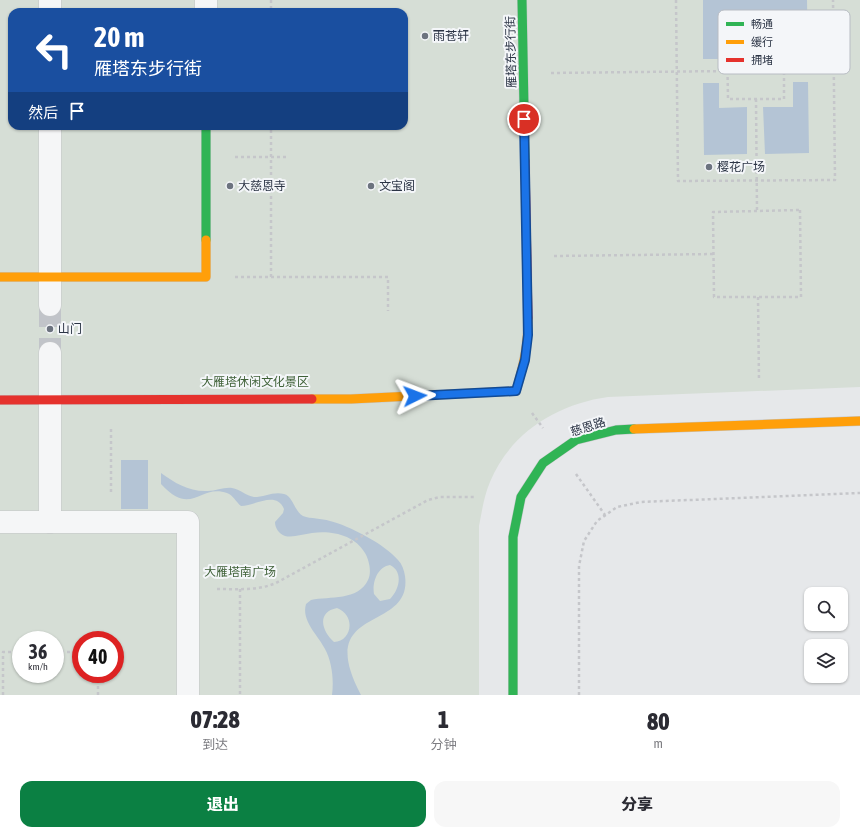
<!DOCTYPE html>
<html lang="zh">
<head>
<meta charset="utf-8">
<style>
  :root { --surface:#fff; --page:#f7f7f7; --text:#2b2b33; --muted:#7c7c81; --accent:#0b8043 }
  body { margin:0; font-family:"Asap Condensed","Noto Sans SC",sans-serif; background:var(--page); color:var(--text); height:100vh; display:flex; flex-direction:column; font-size:15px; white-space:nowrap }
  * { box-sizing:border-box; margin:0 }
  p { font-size:13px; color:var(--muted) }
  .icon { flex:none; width:22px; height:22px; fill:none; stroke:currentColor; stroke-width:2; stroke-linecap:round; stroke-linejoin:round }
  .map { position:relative; height:695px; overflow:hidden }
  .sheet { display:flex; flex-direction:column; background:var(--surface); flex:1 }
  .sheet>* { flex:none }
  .guide { position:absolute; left:8px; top:8px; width:400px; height:122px; border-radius:12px; box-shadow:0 1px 3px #0004; background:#1a4fa0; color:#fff; overflow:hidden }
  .controls { position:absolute; left:804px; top:587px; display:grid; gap:8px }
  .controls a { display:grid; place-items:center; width:44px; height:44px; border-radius:8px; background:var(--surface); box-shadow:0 1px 3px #0004; font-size:20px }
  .speed { position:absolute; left:12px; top:631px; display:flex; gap:8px; font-size:20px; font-weight:700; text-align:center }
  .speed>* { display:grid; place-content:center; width:52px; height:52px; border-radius:50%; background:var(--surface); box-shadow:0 1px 3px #0004; line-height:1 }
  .speed small { font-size:10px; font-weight:400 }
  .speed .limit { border:6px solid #d22; background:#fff; color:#111 }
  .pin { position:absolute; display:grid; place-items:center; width:34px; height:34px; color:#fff; margin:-17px; border:2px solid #fff; border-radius:50%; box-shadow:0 1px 4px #0007 }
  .me { position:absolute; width:44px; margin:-22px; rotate:87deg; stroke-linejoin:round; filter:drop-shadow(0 0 3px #0008) }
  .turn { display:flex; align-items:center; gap:14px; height:84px; padding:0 20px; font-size:18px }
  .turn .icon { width:52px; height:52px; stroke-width:2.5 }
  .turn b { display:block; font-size:28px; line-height:34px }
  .then { display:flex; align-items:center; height:38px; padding:0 20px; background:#0003; gap:8px; font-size:15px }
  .eta { display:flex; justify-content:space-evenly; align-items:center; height:68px; text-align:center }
  .eta b { font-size:24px; font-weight:800; line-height:28px }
  .primary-button { display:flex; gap:8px; margin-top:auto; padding:8px 20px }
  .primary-button a { flex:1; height:46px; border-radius:12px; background:var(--accent); color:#fff; font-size:16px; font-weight:800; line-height:46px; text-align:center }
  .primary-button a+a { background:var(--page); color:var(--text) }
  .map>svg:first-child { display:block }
  .green { fill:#d6ded6; fill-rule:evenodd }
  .water { fill:#b4c4d5; fill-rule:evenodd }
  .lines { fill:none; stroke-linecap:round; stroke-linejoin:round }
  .street-tunnel { stroke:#c1c4c9; stroke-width:22; stroke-dasharray:22 11; stroke-linecap:butt }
  .street-casing { stroke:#c4c6c8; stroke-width:23 }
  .fast-casing { stroke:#c4c6c8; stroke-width:10 }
  .slow-casing { stroke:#c4c6c8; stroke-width:10 }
  .jam-casing { stroke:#c4c6c8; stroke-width:10 }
  .path { stroke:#c5c6ca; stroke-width:2.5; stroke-dasharray:3 3; stroke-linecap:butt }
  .street { stroke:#f5f6f7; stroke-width:22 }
  .fast { stroke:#30b455; stroke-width:9 }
  .slow { stroke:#ff9f0a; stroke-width:9 }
  .jam { stroke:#e5322d; stroke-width:9 }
  .route-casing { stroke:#114b97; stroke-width:10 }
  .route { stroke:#1a73e8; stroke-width:7 }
  .poi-dot { fill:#6c737f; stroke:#f4f6f9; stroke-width:1.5 }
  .labels { text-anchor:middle; stroke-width:4; stroke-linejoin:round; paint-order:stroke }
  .poi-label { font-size:12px; fill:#2b3445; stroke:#f4f6f9; text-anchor:start }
  .street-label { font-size:12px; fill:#2b3445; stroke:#f4f6f9 }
  .park-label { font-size:12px; fill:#3f6138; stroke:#f4f6f9 }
  .key { fill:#f4f6f9; stroke:#b8bcc3; stroke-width:1 }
  .key-label { font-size:11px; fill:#2b3445 }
</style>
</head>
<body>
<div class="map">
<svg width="860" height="695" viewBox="0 0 860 695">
  <rect width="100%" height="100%" fill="#e6e8ea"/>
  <!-- green -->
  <path class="green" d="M0 0H860V387L608 397C557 404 510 433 490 482 484 496 482 511 479 526V695H0ZM12 12H404V126H12ZM21 640H55V674H21ZM81 640H115V674H81Z"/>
  <!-- water -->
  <g class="water">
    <polygon points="703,0 807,0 808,59 792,59 792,34 719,34 718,59 703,59"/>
    <polygon points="793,82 808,82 809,153 765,154 763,107 793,107"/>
    <polygon points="703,83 719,83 719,108 747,107 747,154 704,155"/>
    <rect x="121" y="460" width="27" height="49"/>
    <path d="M161 473C175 483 189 492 208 491 216 491 224 487 232 488 240 489 246 496 254 497 264 497 274 491 284 494 293 496 294 511 303 516 311 519 321 518 330 521 348 525 386 545 398 560 402 564 404 570 405 576 413 634 312 603 361 695H332C334 680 332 662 325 649 318 635 301 621 306 604L311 600C330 596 358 601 368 580 372 572 369 560 365 553 355 535 331 530 312 533 303 534 293 538 285 536 279 534 275 528 275 522L283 513 284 509C276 490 255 506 241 506 236 502 233 495 227 493 200 483 192 518 161 484ZM390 565C404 572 399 590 390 599L380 601 374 594C372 583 377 567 390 565ZM337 608C357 616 351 642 334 642 322 632 316 612 337 608Z"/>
  </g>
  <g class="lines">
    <!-- street-tunnel -->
    <polyline class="street-tunnel" points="50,305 50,353"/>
    <defs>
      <g id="street">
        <polyline points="50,0 50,12"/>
        <polyline points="206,0 206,12"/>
        <polyline points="50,126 50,305"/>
        <polyline points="50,353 50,522"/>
        <polyline points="0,522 188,522 188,695"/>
      </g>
      <g id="fast">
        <polyline points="522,0 525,161"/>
        <polyline points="206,126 206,240"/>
        <polyline points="513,695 513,537 521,497 543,463 576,440 616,430 634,429"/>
      </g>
      <g id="slow">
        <polyline points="0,277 206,277 206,240"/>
        <path d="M312 399H351L516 391C524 364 528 346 528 318"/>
        <polyline points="634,429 860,421"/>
      </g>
      <g id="jam">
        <polyline points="525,161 528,318"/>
        <polyline points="0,400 312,399"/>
      </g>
    </defs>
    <!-- street casing -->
    <use href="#street" class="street-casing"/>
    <!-- fast casing -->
    <use href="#fast" class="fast-casing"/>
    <!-- slow casing -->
    <use href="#slow" class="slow-casing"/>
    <!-- jam casing -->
    <use href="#jam" class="jam-casing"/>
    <!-- path -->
    <g class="path">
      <polyline points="271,0 271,12"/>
      <polyline points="676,0 678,181 835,180 833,0"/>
      <polygon points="784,42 784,99 728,99 727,43"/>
      <polyline points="784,71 834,70"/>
      <polyline points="551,73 727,71"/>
      <polyline points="756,99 757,211"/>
      <polyline points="235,157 289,157"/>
      <polygon points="800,210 801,297 714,297 713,212"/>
      <polyline points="554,256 714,254"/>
      <polyline points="235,277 271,277 271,126"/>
      <polyline points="271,277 388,277 388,311"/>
      <polyline points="758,297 759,381"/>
      <polyline points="532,413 543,428"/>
      <polyline points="111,429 111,494"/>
      <polyline points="576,474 605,515"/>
      <path d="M217 589C237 589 257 591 276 583L428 500 440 497H476"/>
      <polyline points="240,589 240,695"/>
      <polyline points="55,652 81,652"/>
      <polyline points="98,674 98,695"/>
      <polyline points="3,695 3,652 21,652"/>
      <polyline points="579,695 579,566 584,541 597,521 617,507 641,502 860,493"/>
    </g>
    <!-- street -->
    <use href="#street" class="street"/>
    <!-- fast -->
    <use href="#fast" class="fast"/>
    <!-- slow -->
    <use href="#slow" class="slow"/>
    <!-- jam -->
    <use href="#jam" class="jam"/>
  </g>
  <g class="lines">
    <defs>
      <polyline id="route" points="415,396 516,391 525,360 528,335 524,119"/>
    </defs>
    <!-- route casing -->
    <use href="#route" class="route-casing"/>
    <!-- route -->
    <use href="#route" class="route"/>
  </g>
  <!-- markers -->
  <g class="poi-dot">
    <circle cx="425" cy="36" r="4"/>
    <circle cx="709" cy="167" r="4"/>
    <circle cx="230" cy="186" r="4"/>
    <circle cx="371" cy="186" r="4"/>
    <circle cx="50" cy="329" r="4"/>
  </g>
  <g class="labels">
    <!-- poi labels -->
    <g class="poi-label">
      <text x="433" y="40">雨苍轩</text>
      <text x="717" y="171">樱花广场</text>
      <text x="238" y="190">大慈恩寺</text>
      <text x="379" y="190">文宝阁</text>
      <text x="58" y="333">山门</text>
    </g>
    <!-- street labels -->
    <g class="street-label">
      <text transform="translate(511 52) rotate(-91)" y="4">雁塔东步行街</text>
      <text transform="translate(588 427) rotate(-18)" y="4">慈恩路</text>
    </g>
    <!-- park labels -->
    <g class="park-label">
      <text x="255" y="386">大雁塔休闲文化景区</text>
      <text x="240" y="576">大雁塔南广场</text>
    </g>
  </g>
  <!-- legend -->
  <rect x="718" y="10" width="132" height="64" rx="6" class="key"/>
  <rect x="726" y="22" width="18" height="4" fill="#30b455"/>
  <rect x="726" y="40" width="18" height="4" fill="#ff9f0a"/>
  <rect x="726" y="58" width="18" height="4" fill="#e5322d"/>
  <g class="key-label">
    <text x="751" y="28">畅通</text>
    <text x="751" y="46">缓行</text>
    <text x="751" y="64">拥堵</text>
  </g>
</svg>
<div class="controls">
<a><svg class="icon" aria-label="search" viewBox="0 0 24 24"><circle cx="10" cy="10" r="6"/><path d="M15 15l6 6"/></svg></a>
<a><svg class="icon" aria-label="layers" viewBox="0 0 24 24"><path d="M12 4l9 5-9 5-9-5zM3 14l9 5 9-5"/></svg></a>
</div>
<div class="speed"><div>36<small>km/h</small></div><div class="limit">40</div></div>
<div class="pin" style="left:524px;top:119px;background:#d93025"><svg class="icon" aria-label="arrive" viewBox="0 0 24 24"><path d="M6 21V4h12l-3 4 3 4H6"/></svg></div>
<svg class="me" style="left:415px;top:396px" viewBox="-20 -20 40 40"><path d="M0-17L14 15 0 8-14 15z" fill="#1a73e8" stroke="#fff" stroke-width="4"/></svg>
<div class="guide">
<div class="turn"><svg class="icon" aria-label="left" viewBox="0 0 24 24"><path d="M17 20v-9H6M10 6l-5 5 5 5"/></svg><div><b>20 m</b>雁塔东步行街</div></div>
<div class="then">然后<svg class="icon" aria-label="arrive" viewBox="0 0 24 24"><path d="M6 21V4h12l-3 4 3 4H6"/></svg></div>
</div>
</div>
<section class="sheet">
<div class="eta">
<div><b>07:28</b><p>到达</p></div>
<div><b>1</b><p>分钟</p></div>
<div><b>80</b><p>m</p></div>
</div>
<div class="primary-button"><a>退出</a><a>分享</a></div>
</section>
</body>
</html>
